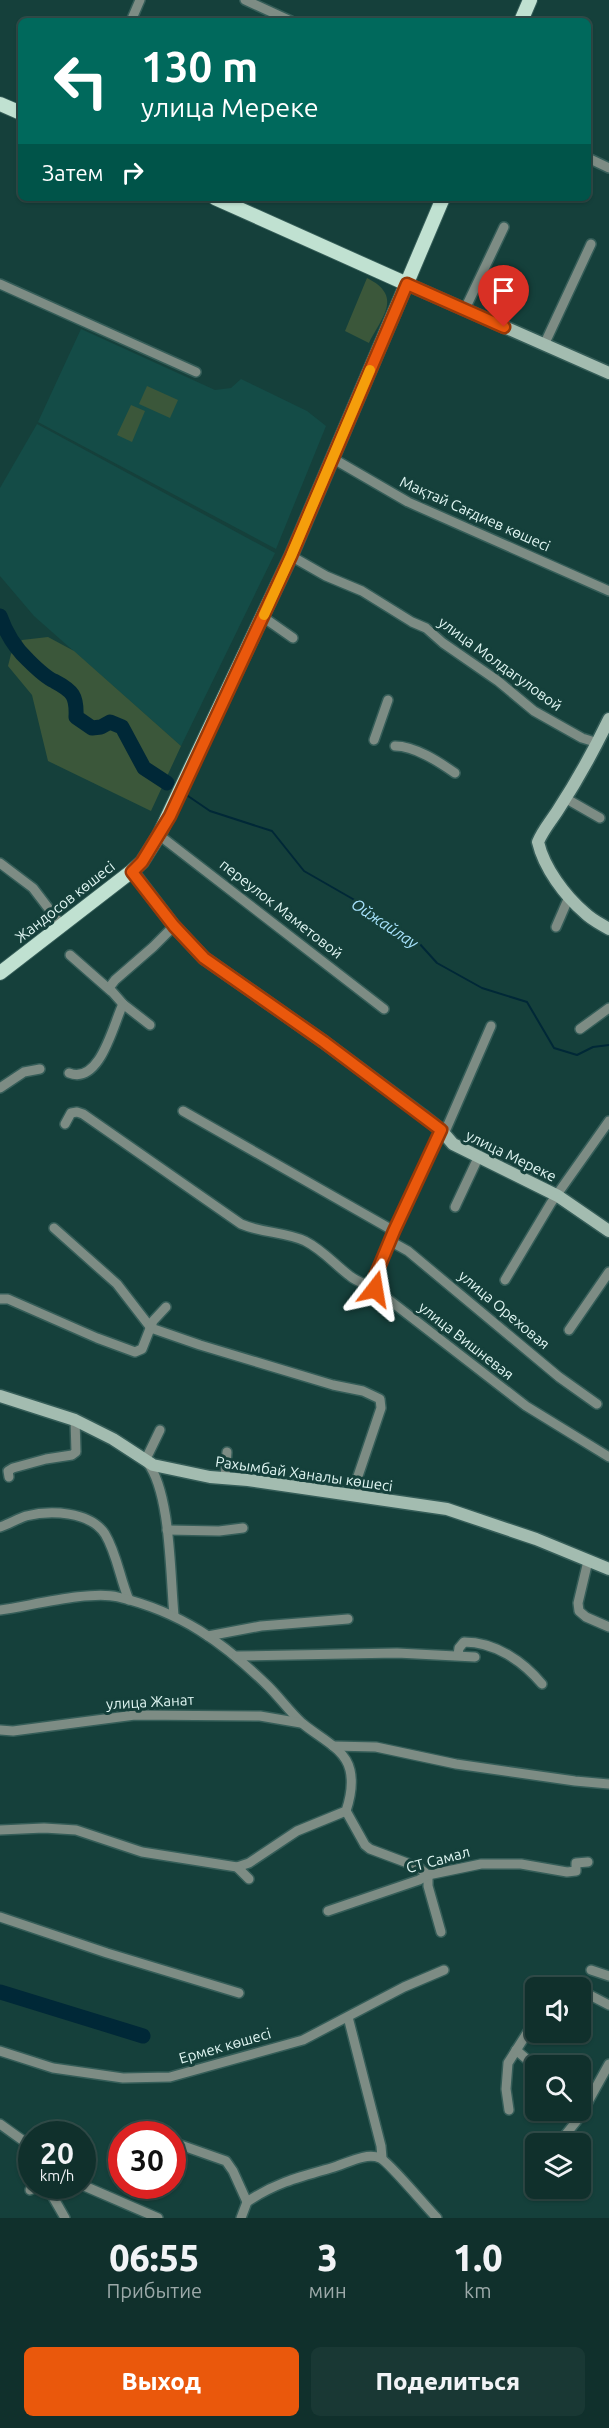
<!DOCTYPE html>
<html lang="ru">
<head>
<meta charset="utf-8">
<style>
  :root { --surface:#10302c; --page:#193834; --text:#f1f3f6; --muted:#9ca9a9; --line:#304b48; --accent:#ea580c }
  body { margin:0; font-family:Ubuntu,sans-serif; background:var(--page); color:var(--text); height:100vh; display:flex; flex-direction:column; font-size:22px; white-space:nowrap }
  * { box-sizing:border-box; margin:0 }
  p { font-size:20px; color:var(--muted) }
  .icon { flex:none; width:33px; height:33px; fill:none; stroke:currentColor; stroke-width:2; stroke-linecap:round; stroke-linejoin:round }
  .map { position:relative; height:2218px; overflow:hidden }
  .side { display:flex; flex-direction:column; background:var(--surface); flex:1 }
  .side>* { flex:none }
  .hud { position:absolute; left:18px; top:18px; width:573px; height:183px; border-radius:9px; box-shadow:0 2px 4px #0004,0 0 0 2px var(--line); background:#00695c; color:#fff; overflow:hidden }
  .tools { position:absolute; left:525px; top:1977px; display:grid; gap:12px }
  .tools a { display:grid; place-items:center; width:66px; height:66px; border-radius:9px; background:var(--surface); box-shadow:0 2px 4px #0004,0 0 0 2px var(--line); font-size:30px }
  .speed { position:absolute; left:18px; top:2121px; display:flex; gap:12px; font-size:30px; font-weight:700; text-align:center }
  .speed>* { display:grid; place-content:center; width:78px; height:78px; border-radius:50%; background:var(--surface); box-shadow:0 2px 4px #0004,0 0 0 2px var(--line); line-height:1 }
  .speed small { font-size:15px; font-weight:400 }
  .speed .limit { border:9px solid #d22; background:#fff; color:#111 }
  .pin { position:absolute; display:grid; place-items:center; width:51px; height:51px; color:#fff; margin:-62px -26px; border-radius:50% 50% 50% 0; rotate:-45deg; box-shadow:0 0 6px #0007 }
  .pin .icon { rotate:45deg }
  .me { position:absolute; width:66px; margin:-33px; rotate:14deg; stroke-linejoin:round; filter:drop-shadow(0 0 4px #0008) }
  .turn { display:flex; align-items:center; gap:21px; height:126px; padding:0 24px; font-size:27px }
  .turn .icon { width:78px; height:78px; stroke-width:2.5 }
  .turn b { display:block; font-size:42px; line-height:51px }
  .then { display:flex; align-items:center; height:57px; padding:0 24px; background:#0003; gap:12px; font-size:22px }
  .eta { display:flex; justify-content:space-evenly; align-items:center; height:102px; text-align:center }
  .eta b { font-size:36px; font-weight:800; line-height:42px }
  .primary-button { display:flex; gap:12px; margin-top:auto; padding:12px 24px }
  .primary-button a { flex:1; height:69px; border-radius:9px; background:var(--accent); color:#fff; font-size:24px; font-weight:800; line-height:69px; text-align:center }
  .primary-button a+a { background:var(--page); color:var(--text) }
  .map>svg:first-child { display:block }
  .built { fill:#144c47 }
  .green { fill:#3b573a }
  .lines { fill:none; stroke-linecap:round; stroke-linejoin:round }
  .stream { stroke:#002837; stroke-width:2 }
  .river { stroke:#002837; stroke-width:15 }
  .street-casing { stroke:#355d58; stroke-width:12 }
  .secondary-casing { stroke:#355d58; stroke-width:15 }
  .primary-casing { stroke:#355d58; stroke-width:16 }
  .street { stroke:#7d8c84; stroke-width:9 }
  .secondary { stroke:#a3bcb0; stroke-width:12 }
  .primary { stroke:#c0e1d1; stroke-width:14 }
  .route-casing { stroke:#983908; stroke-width:15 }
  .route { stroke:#ea580c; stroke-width:10 }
  .slow { stroke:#f59e0b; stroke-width:10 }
  .labels { text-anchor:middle; stroke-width:6; stroke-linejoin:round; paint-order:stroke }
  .street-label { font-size:15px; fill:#e0f6f3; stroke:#15403b }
  .water-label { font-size:16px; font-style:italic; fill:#a7e2fc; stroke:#15403b }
</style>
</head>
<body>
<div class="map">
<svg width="609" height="2218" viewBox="0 0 609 2218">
  <rect width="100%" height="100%" fill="#15403b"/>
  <!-- built -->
  <g class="built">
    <polygon points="81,329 215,390 231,388 241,379 307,411 326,426 276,549 38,422"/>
    <polygon points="37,424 275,553 181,746 34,616 0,576 0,488"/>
  </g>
  <!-- green -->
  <g class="green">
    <path d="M367 278C403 296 383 316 369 343L345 331Z"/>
    <polygon points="147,386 178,400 170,418 139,404"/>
    <polygon points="131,405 145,411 132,442 117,435"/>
    <polygon points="48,637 74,651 181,746 151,811 48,761 32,695 8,666 11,654 22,640"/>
  </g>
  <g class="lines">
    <!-- stream -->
    <polyline class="stream" points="188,796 210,811 272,831 304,871 372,910 418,942 437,963 482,988 527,1002 554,1048 577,1055 593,1047 609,1045"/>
    <!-- river -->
    <g class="river">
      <path d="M0 616C6 633 14 647 28 660 35 667 45 677 54 681 73 691 77 696 76 717L92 728 101 727 110 722 122 727 144 768 167 783"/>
      <polyline points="0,1992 143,2036"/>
    </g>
    <defs>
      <g id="street">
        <polyline points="245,0 291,21"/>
        <polyline points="131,21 140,0"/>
        <polyline points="588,158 609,168"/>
        <polyline points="0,284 196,372"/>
        <polyline points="465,309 504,227"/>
        <polyline points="544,345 591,244"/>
        <polyline points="332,458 408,502 609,591"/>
        <polyline points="291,556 326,576 362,591 412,622 426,628 443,643 498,681 534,711 582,738 598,743"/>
        <polyline points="263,617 293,638"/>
        <polyline points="374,740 388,700"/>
        <path d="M395 746C415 746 439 762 455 773"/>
        <polyline points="565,798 600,818"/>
        <polyline points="159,835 384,1009"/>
        <polyline points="0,863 33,888 62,926"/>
        <polyline points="556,927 569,897"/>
        <polyline points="70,955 111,991"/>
        <polyline points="150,1025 123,1004 109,988 115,980 153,947 174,926"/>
        <polyline points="580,1029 609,1008"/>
        <path d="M69 1073C100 1085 113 1025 123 1004"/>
        <polyline points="0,1088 24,1072 40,1069"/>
        <polyline points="183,1111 394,1231"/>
        <path d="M65 1124 71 1113 77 1112 83 1114 241 1224C262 1233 285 1232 305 1241 323 1250 334 1264 350 1276 357 1282 367 1284 375 1289L526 1406 609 1457"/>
        <polyline points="444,1134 491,1026"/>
        <polyline points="455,1207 478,1158"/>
        <polyline points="54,1228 117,1284 151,1328 200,1345 333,1385 363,1391 380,1399 381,1408 357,1479 358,1497"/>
        <polyline points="390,1241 408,1251 559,1377 597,1404"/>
        <polyline points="505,1280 551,1203 609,1121"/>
        <polyline points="375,1289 374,1279 394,1231 441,1130"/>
        <polyline points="0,1299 8,1299 97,1338 135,1352 142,1349 153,1321 166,1307"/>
        <polyline points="569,1330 609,1272"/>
        <polyline points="145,1461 160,1430"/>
        <path d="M147 1462C171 1492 170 1575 174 1615"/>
        <polyline points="9,1477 8,1471 13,1468 46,1459 72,1455 76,1452 75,1420"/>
        <polyline points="225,1478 227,1452"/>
        <path d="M0 1527C9 1524 17 1519 26 1516 50 1510 90 1511 105 1534 117 1554 120 1579 129 1600"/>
        <polyline points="167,1530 219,1531 243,1528"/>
        <polyline points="588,1561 578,1603 579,1611 586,1617 609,1627"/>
        <path d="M0 1610C30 1606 90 1590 118 1597 181 1612 223 1642 268 1686 280 1698 290 1712 302 1723 318 1737 345 1748 350 1770 353 1783 350 1799 346 1811L297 1831 249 1863 237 1867 142 1852 76 1830 44 1828 0 1830"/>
        <polyline points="208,1636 261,1626 348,1619"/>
        <path d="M458 1655 459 1648 464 1642C495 1642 523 1661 542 1684"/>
        <polyline points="237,1656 397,1653 475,1657"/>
        <polyline points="0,1730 13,1731 135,1715 260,1716 301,1723"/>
        <polyline points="333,1746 376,1747 456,1764 575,1781 609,1784"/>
        <polyline points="346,1811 365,1845 370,1849 418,1867 428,1875 428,1886 441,1932"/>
        <polyline points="237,1867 249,1879"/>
        <polyline points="328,1911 419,1880 428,1875 481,1864 521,1864 567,1872 576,1871 576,1863 588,1862"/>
        <polyline points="0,1917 107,1953 239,1993"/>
        <polyline points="591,1970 609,1976"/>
        <polyline points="553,1988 559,1981 576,1988"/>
        <polyline points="580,1990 609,2005"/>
        <polyline points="348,2017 381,2146 382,2158"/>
        <polyline points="516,2050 530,2062"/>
        <polyline points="0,2051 53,2068 123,2078 170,2077 303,2040 404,1987 444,1970"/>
        <polyline points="509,2110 506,2089 508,2063 536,2019"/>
        <polyline points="0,2124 32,2147"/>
        <polyline points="150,2134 151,2134"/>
        <polyline points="172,2142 226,2161 233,2171 247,2202"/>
        <polyline points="558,2144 579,2118 609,2064"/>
        <polyline points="82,2185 158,2218"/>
        <polyline points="51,2186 53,2197 65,2218"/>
        <polyline points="30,2190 38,2186"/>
        <path d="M241 2218 247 2202C275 2183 299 2177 331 2168 346 2164 365 2152 380 2158 388 2161 427 2208 437 2218"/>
      </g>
      <g id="secondary">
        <polyline points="407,284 609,373"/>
        <path d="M609 719C594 750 577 781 558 810 551 821 543 830 538 842 544 868 565 896 585 913 592 920 601 924 609 929"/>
        <polyline points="132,871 174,926 204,958 324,1042 422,1115 441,1130 453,1144 558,1196 609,1231"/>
        <polyline points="0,1396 75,1420 113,1439 153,1465 210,1477 248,1480 447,1509 536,1539 609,1569"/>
      </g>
      <g id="primary">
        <polyline points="521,21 530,0"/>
        <polyline points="0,104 21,113"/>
        <polyline points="215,198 407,284"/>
        <polyline points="0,973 132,871 142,862 159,835 291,556 443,198"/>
      </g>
    </defs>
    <!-- street casing -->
    <use href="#street" class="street-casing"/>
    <!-- secondary casing -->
    <use href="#secondary" class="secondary-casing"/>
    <!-- primary casing -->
    <use href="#primary" class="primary-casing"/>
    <!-- street -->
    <use href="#street" class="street"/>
    <!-- secondary -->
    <use href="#secondary" class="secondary"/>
    <!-- primary -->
    <use href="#primary" class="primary"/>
  </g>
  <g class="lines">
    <defs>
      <polyline id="route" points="375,1289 374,1279 394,1231 441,1130 324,1042 204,958 174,926 132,872 142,862 170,816 291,556 407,284 504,327"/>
    </defs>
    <!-- route casing -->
    <use href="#route" class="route-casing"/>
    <!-- route -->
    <use href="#route" class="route"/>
    <!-- slow -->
    <polyline class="slow" points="264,615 291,556 370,370"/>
  </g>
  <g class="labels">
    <!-- street labels -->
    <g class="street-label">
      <text transform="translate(475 514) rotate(24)" y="5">Мақтай Сағдиев көшесі</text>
      <text transform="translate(500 664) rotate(36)" y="5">улица Молдагуловой</text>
      <text transform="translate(65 902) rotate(-38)" y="5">Жандосов көшесі</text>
      <text transform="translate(281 909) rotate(38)" y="5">переулок Маметовой</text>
      <text transform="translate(511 1156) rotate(26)" y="5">улица Мереке</text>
      <text transform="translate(504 1310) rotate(40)" y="5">улица Ореховая</text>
      <text transform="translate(466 1341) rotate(38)" y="5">улица Вишневая</text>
      <text transform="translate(304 1474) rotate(8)" y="5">Рахымбай Ханалы көшесі</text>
      <text transform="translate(150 1702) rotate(-3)" y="5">улица Жанат</text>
      <text transform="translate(438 1860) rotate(-15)" y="5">СТ Самал</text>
      <text transform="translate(225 2046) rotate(-16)" y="5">Ермек көшесі</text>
    </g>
    <!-- water labels -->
    <g class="water-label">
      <text transform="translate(385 923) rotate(34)" y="6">Ойжайлау</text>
    </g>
  </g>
</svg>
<div class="tools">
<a><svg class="icon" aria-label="sound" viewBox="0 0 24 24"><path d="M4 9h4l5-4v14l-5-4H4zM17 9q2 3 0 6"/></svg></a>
<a><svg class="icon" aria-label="search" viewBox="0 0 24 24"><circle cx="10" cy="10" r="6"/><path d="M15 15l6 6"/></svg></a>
<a><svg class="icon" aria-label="layers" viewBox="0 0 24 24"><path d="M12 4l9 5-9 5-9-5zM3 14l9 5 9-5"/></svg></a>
</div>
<div class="speed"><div>20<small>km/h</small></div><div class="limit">30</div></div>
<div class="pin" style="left:504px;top:327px;background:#d93025"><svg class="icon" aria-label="arrive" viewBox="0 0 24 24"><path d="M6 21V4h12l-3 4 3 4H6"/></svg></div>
<svg class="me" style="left:375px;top:1289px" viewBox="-20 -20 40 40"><path d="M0-17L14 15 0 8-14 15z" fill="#ea580c" stroke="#fff" stroke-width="4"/></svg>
<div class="hud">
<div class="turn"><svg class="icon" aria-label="left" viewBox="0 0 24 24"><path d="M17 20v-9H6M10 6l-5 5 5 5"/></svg><div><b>130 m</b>улица Мереке</div></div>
<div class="then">Затем<svg class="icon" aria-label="right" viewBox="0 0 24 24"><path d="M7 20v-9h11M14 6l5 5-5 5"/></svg></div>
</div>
</div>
<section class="side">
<div class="eta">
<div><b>06:55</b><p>Прибытие</p></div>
<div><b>3</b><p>мин</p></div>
<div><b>1.0</b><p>km</p></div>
</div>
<div class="primary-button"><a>Выход</a><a>Поделиться</a></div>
</section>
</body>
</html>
